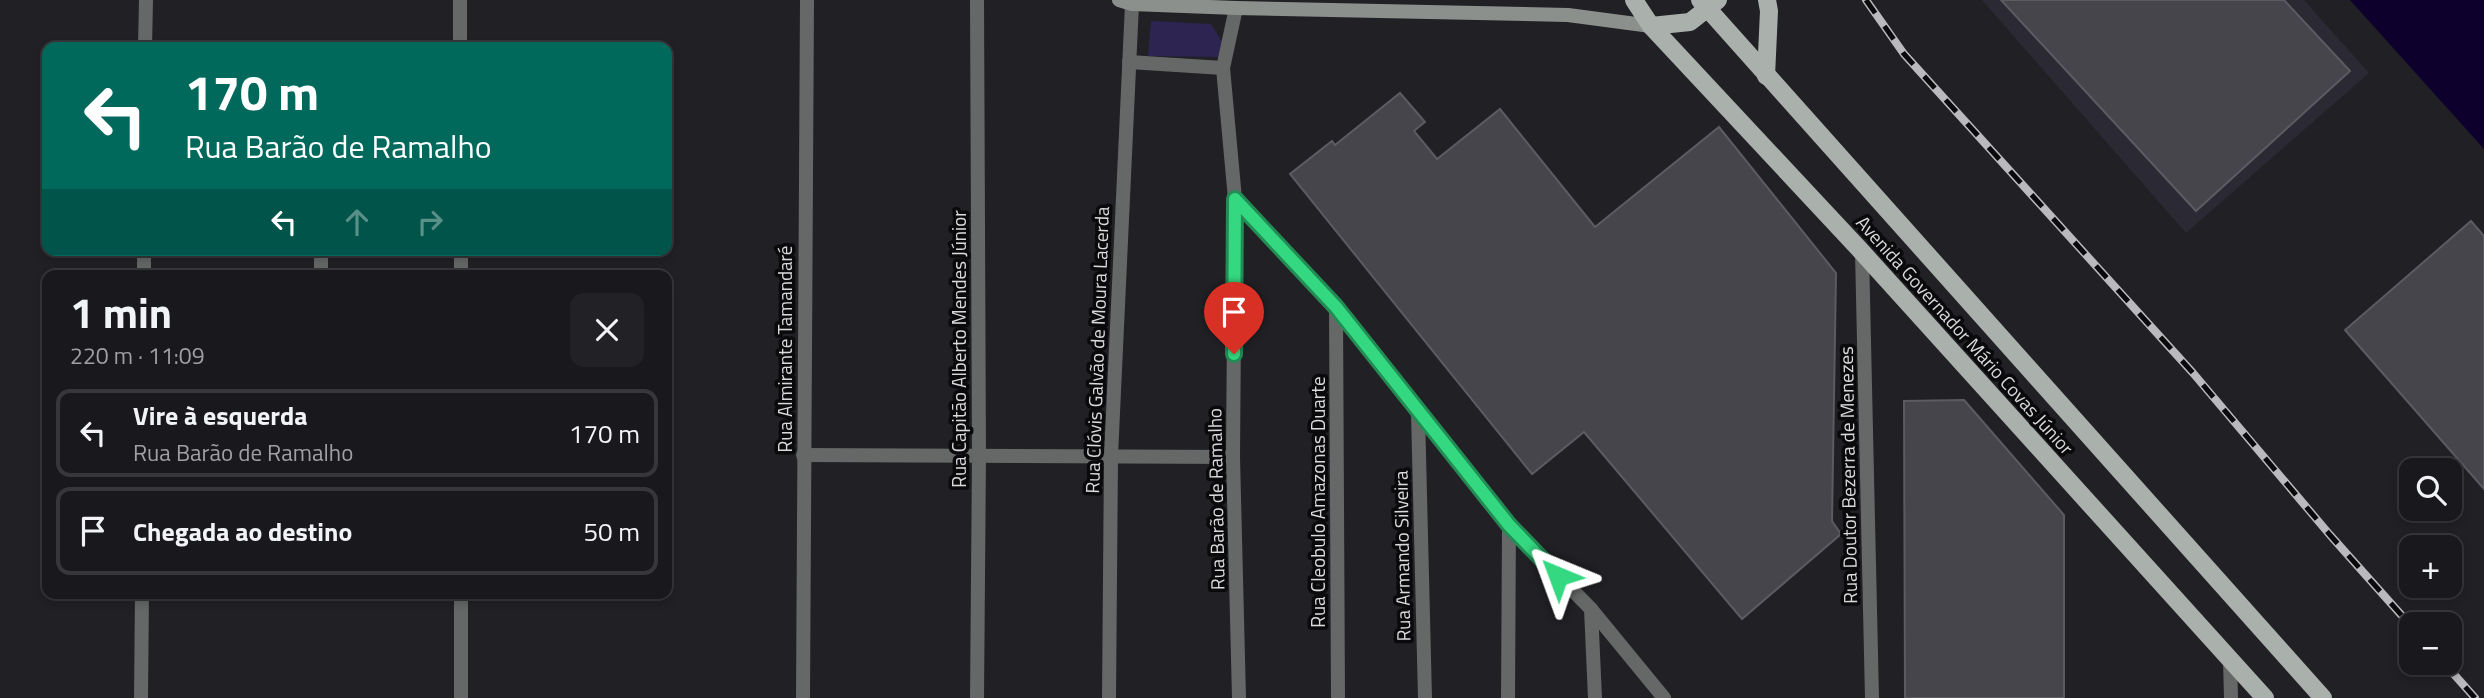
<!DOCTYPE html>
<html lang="pt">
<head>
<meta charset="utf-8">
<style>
  :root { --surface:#19181c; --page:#222125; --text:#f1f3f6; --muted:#9fa0a3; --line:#37373b }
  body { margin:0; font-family:"Titillium Web",sans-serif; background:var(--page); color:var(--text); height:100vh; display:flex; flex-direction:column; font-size:26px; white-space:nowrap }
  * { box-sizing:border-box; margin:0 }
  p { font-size:23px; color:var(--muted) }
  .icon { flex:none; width:38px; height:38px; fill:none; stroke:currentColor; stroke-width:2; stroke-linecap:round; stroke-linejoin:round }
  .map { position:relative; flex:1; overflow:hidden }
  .details { position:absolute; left:42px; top:270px; width:630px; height:329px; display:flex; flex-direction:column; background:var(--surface); border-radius:14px; box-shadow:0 4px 10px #0003,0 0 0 2px var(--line) }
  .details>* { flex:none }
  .top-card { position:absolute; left:42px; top:42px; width:630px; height:214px; border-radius:14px; box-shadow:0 4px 10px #0003,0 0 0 2px var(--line); background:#00695c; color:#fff; overflow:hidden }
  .fabs { position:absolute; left:2399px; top:458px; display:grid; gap:14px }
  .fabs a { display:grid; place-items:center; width:63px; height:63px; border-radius:14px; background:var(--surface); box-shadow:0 4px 10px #0003,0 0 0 2px var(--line); font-size:35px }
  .pin { position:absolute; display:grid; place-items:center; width:60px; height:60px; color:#fff; margin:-72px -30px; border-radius:50% 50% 50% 0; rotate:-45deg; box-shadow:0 0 7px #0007 }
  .pin .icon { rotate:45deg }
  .me { position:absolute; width:77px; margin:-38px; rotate:316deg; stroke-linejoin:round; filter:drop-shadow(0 0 5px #0008) }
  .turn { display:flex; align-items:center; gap:24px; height:147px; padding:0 28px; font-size:32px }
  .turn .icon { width:91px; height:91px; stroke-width:2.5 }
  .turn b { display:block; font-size:49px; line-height:60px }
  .lanes { display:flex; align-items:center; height:66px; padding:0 28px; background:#0003; justify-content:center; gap:35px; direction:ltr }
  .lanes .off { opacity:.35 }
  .round { display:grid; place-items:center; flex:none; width:74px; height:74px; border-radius:14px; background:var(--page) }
  .headline { display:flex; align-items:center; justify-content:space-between; height:119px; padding:0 28px }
  h1 { font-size:42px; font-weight:700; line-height:52px }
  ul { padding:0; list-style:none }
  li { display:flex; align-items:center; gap:21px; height:88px; margin:0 14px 10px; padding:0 14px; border:4px solid var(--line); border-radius:14px }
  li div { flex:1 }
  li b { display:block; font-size:26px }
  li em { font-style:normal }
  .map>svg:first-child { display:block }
  .built { fill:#2a2934 }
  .green { fill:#2d2452 }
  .water { fill:#0d002c }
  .building { fill:#46454b; stroke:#5b5b61; stroke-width:2 }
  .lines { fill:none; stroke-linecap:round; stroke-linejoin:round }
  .minor { stroke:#656866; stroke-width:14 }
  .tertiary { stroke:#656866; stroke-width:14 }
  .secondary { stroke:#8c908d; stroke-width:14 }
  .primary { stroke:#aab0ac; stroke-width:18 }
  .rail-casing { stroke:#bab9bd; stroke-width:8 }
  .rail { stroke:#0a0a0c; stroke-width:5; stroke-dasharray:16; stroke-linecap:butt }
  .route-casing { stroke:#228c54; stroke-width:18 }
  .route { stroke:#34d881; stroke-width:12 }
  .labels { text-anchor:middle; stroke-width:7; stroke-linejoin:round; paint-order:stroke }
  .street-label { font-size:19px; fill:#dadadd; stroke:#0a0a0c }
</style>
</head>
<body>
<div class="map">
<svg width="2484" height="698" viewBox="0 0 2484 698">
  <rect width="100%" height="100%" fill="#212025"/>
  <!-- built -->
  <polygon class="built" points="1982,0 2304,0 2369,73 2186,233"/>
  <!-- green -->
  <polygon class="green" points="1151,21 1211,24 1222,42 1218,57 1148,56"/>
  <!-- water -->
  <polygon class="water" points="2350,0 2484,0 2484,149"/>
  <!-- building -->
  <g class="building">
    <polygon points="2001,0 2284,0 2350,71 2196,211"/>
    <polygon points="1400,93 1425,122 1414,131 1437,159 1500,109 1595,227 1719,127 1836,273 1832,521 1841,534 1742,619 1584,432 1532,474 1290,174 1332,141 1335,145"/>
    <polygon points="2471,221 2484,236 2484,489 2345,330"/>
    <polygon points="1964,400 2064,515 2064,698 1905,698 1904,401"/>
  </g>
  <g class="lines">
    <!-- minor -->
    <g class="minor">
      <polyline points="460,0 460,47"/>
      <polyline points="1236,8 1223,68 1235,199 1233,457 1239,698"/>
      <polyline points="145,47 146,0"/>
      <polyline points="1129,62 1223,68"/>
      <polyline points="1235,199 1336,307 1509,525 1591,609 1664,698"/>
      <polyline points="461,250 461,275"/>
      <polyline points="1862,252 1872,698"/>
      <polyline points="144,275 144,250"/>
      <polyline points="321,275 321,250"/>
      <polyline points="1336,307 1338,698"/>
      <polyline points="1418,413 1425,698"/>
      <polyline points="803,455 1233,457"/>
      <polyline points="461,593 461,698"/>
      <polyline points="1591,609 1595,698"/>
      <polyline points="2230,660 2231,698"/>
      <polyline points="141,698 142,593"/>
      <polyline points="977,698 979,455 977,0"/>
      <polyline points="1109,698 1111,456 1132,4"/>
      <polyline points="1508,698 1509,525"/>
    </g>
    <!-- tertiary -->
    <polyline class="tertiary" points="803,698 807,0"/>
    <!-- secondary -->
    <polyline class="secondary" points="1119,0 1132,4 1236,8 1568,15 1651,26"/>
    <!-- primary -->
    <g class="primary">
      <polyline points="1634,0 1651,26 1862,252 2265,698"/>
      <polyline points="1700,0 2323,698"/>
      <polyline points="1651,26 1690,22 1718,0"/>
      <polyline points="1766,76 1769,11 1767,0"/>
    </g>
    <defs>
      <g id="rail">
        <polyline points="1866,0 1904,54 2193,373 2330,535 2412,627"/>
        <polyline points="2444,663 2475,698"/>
      </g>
    </defs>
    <!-- rail casing -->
    <use href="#rail" class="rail-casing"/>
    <!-- rail -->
    <use href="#rail" class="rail"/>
  </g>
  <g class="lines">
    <defs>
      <polyline id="route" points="1234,354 1235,199 1336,307 1509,525 1558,576"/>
    </defs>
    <!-- route casing -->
    <use href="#route" class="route-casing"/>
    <!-- route -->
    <use href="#route" class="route"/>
  </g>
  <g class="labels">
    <!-- street labels -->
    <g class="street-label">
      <text transform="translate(1965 335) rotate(48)" y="7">Avenida Governador Mário Covas Júnior</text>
      <text transform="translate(785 349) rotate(-90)" y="7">Rua Almirante Tamandaré</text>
      <text transform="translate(959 349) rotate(-90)" y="7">Rua Capitão Alberto Mendes Júnior</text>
      <text transform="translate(1097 350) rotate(-88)" y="7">Rua Clóvis Galvão de Moura Lacerda</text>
      <text transform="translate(1848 475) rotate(-91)" y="7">Rua Doutor Bezerra de Menezes</text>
      <text transform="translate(1216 499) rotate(-91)" y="7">Rua Barão de Ramalho</text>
      <text transform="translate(1318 502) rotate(-90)" y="7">Rua Cleobulo Amazonas Duarte</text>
      <text transform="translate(1402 556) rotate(-91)" y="7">Rua Armando Silveira</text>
    </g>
  </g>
</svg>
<div class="fabs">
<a><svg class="icon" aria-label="search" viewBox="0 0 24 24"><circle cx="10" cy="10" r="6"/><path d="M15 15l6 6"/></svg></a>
<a>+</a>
<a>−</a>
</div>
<div class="pin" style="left:1234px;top:354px;background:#d93025"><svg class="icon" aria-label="arrive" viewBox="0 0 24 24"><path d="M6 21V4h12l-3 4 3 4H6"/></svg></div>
<svg class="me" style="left:1558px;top:576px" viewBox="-20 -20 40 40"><path d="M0-17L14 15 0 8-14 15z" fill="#34d881" stroke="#fff" stroke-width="4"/></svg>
<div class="top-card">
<div class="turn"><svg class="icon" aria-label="left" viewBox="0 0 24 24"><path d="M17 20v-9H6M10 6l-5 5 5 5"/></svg><div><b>170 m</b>Rua Barão de Ramalho</div></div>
<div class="lanes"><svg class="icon" aria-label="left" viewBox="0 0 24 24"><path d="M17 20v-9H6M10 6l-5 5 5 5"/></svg><svg class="icon off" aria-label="ahead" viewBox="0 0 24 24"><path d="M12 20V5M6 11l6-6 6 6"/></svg><svg class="icon off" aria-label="right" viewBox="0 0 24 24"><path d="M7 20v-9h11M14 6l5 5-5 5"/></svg></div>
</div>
<section class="details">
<div class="headline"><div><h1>1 min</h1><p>220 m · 11:09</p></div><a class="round"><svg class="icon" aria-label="close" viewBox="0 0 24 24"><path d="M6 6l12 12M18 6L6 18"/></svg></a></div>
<ul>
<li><svg class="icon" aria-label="left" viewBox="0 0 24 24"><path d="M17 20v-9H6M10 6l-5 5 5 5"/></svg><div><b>Vire à esquerda</b><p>Rua Barão de Ramalho</p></div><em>170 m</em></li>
<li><svg class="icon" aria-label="arrive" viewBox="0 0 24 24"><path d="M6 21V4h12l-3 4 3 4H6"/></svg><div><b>Chegada ao destino</b></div><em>50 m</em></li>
</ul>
</section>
</div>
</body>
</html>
